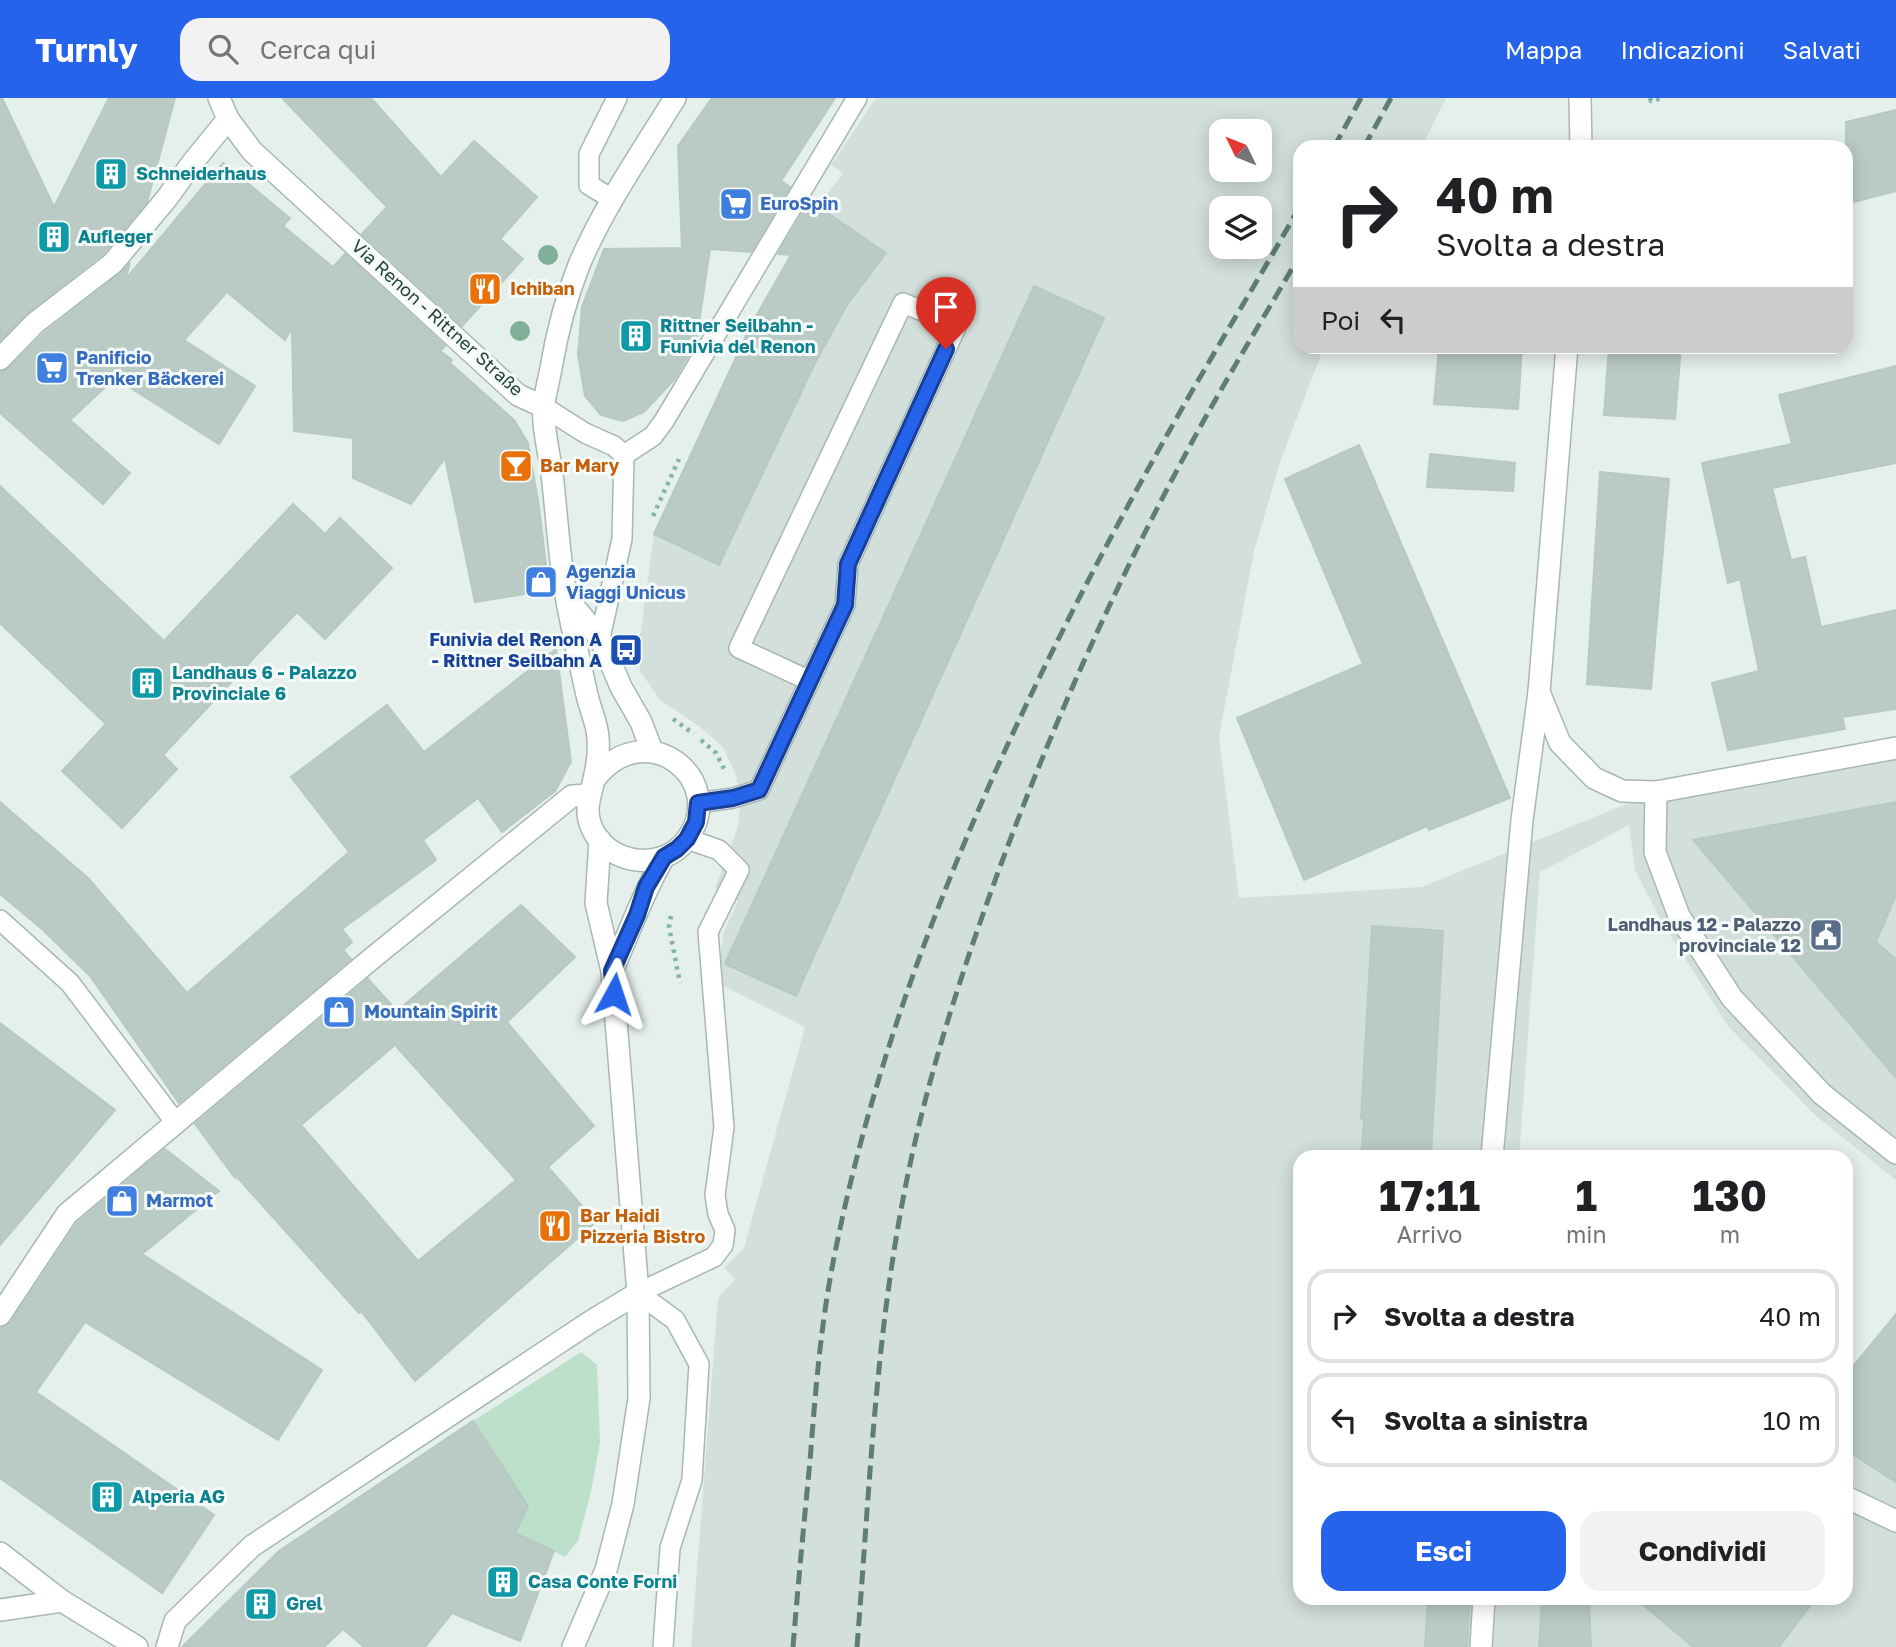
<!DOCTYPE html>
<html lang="it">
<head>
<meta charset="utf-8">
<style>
  :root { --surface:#fff; --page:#f2f2f2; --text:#202124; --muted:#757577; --line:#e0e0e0; --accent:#2563eb }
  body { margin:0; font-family:"Golos Text",sans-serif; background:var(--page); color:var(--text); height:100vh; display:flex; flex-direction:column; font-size:26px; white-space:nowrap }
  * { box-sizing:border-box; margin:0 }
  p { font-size:23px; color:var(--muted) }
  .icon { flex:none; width:38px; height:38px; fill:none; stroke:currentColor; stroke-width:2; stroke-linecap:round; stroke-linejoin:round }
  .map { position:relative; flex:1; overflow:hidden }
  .panel { position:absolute; left:1293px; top:1052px; width:560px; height:455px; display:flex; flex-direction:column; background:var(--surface); border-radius:21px; box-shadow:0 4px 18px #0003 }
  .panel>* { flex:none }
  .guide { position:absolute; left:1293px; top:42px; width:560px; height:214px; border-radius:21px; box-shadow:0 4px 18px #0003; background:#fff; color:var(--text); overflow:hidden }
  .needle { width:46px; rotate:313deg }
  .tools { position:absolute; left:1209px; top:21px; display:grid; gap:14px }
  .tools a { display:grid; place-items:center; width:63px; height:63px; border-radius:14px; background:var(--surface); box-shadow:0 4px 18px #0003; font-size:35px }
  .pin { position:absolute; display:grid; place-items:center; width:60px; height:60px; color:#fff; margin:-72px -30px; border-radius:50% 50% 50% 0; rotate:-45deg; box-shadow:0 0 7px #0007 }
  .pin .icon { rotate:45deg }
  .me { position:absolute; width:77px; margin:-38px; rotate:5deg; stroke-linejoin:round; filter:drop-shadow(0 0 5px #0008) }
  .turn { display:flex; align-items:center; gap:24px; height:147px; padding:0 28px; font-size:32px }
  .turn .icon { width:91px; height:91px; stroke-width:2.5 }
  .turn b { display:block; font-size:49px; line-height:60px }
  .then { display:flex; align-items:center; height:66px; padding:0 28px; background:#0003; gap:14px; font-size:26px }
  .eta { display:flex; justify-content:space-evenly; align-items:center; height:119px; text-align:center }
  .eta b { font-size:42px; font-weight:700; line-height:49px }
  .primary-button { display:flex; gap:14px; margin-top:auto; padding:14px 28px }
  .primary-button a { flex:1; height:80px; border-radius:21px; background:var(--accent); color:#fff; font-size:28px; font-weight:700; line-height:80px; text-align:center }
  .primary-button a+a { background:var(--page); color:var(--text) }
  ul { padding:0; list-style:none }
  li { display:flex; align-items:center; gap:21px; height:94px; margin:0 14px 10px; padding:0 14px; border:4px solid var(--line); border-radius:21px }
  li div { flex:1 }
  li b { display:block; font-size:26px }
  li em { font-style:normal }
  header { display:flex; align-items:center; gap:42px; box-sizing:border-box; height:98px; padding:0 35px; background:var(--accent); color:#fff }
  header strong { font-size:33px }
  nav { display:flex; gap:38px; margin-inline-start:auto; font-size:24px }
  .search { width:490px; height:63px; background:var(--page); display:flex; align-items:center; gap:18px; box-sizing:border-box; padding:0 24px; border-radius:21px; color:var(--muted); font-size:26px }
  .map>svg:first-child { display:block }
  .built { fill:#d3dfda; fill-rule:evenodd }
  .green { fill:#bde0ca }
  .building { fill:#bacac4; stroke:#b7c9c3; stroke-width:2; fill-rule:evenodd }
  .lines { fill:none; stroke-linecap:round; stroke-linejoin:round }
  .service-casing { stroke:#a7b8b3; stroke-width:22 }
  .minor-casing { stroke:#a7b8b3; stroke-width:24 }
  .tertiary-casing { stroke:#a7b8b3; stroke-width:24 }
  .path { stroke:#84b3a9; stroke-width:4.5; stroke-dasharray:3.5 5; stroke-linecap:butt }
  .service { stroke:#fff; stroke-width:19 }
  .minor { stroke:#fff; stroke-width:21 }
  .tertiary { stroke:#fff; stroke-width:21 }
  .rail { stroke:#5e7d77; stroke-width:5; stroke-dasharray:14 7; stroke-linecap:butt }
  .tree { fill:#7faf96 }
  .route-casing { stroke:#184099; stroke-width:18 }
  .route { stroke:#2563eb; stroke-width:12 }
  .labels { text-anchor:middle; stroke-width:6; stroke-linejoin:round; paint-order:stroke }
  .culture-label { font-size:18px; font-weight:bold; fill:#0d838f; stroke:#f6fbf9; text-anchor:start }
  .shop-label { font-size:18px; font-weight:bold; fill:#366cbe; stroke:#f6fbf9; text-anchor:start }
  .food-label { font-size:18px; font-weight:bold; fill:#c56008; stroke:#f6fbf9; text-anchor:start }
  .street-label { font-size:18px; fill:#23423c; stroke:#f6fbf9 }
  .transit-label { font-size:18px; font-weight:bold; fill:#164399; stroke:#f6fbf9; text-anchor:end }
  .service-label { font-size:18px; font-weight:bold; fill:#4e5e75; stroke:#f6fbf9; text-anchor:end }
</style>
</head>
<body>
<header>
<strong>Turnly</strong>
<div class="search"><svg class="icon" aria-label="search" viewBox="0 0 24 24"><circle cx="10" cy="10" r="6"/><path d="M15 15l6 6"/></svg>Cerca qui</div>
<nav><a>Mappa</a><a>Indicazioni</a><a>Salvati</a></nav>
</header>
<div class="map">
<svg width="1896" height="1549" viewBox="0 0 1896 1549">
  <rect width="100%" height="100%" fill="#e5efeb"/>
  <!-- built -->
  <path class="built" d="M876 0H1446L1422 49H1300V248L1324 249 1281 361 1254 453 1219 639 1239 800 1422 789 1656 694 1896 650V1082L1816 1018 1728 928 1663 826 1635 772 1629 727 1540 774 1519 1059H1300V1500H1846V1277L1896 1216V1549H691L718 1200 735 1181 724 1170 744 1150 805 929 718 885 723 836 738 803 715 790 738 729 741 700 736 677 722 648 699 628 660 602 640 573 639 547 654 436 751 227 825 114 812 116 843 75 831 67ZM1222 33H1260V72H1222ZM1222 110H1260V149H1222Z"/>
  <!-- green -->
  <polygon class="green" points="581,1254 597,1267 600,1344 591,1394 578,1443 565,1459 515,1435 528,1408 473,1323"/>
  <!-- building -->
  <g class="building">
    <polygon points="0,0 2,0 54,109 109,0 175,0 147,104 104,155 27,215 0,242"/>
    <polygon points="282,0 371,0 441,79 474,43 537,99 500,141 523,161 462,228 362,136 387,109"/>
    <polygon points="712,0 835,0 781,83 790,89 751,154 710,151 696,245 674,282 644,314 623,323 601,317 585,298 578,257 582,209 604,151 682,150 678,48"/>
    <polygon points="1896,12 1896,93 1846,106 1846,24"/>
    <polygon points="223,65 290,120 283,128 333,169 345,156 445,248 440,253 452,262 450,265 514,322 528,345 539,409 549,492 475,504 445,360 411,406 353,380 353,340 294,333 292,230 285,242 227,194 184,242 255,288 219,346 115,280 70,322 130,375 103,406 0,315 0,274 9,270 44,235 121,175 130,165 125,182"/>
    <polygon points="810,103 886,155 847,207 816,263 719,467 654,436 751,227 791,157 778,156"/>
    <polygon points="1034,188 1104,220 796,898 725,866"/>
    <polygon points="1439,248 1522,248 1518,311 1434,306"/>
    <polygon points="1609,248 1681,248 1675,321 1604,317"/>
    <polygon points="1896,268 1896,365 1772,390 1791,462 1805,459 1821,529 1896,512 1896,611 1842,619 1845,631 1728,652 1712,585 1759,573 1740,481 1728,485 1702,365 1792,346 1779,297"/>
    <polygon points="1359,347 1510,700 1429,732 1427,728 1304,782 1237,620 1363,566 1285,381"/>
    <polygon points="1430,356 1515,365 1513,393 1427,389"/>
    <polygon points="1600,374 1669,381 1651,591 1587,586"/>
    <polygon points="0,388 164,543 293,406 325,436 340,420 392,470 325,541 297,514 163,657 177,671 122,730 62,673 106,626 0,525"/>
    <polygon points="556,551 571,664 555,693 502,734 478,700 423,742 436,762 342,831 352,844 343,852 351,861 179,1005 90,878 42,831 0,796 0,704 88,780 187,895 349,754 291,679 387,607 424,654"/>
    <polygon points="1896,704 1896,797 1876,844 1896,861 1896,980 1693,742"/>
    <path d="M521 807 575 859 507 924 594 1028 548 1069 596 1124 415 1283 361 1213 359 1215 237 1079 235 1080 195 1026 368 881 397 913ZM395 947 516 1082 418 1163 301 1027Z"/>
    <polygon points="1372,828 1443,833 1431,1059 1361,1059 1364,1021 1361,1020"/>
    <polygon points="0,925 115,1012 0,1147"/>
    <polygon points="165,1051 219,1093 142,1156 322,1272 278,1342 85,1224 36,1294 214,1417 162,1495 0,1380 0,1230 11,1224 77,1125"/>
    <polygon points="1896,1216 1896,1384 1846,1352 1846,1277"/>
    <polygon points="473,1323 528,1408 515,1435 554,1453 520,1543 452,1515 425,1549 364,1549 343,1531 324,1549 182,1549 279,1453"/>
    <polygon points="1428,1500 1470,1500 1467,1549 1425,1549"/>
    <polygon points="1542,1500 1589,1500 1591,1549 1539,1549"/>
    <polygon points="1635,1500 1816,1500 1779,1549 1693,1549"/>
  </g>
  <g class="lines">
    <defs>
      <g id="service">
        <polyline points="612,101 589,87 589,56 617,0"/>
        <polyline points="544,309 585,335 614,348 624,357 622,441 600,540"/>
        <polyline points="624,357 653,338 664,323 857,0"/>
        <polyline points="698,705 733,700 759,692 845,507 848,466 957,227 903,205 739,550 810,583"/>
        <polyline points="0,822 70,885 176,1025"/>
        <polyline points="663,1549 670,1450 692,1382 699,1266 675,1222 638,1195 714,1159 723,1147 725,1132 718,1116 715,1097 724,1029 708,834 739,772 719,752 687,741"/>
      </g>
      <g id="minor">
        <polyline points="0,261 35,225 113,165 167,100 193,64 228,21"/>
        <polyline points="1656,694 1655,754 1679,818 1732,900 1822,996 1896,1055"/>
        <polyline points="1492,1059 1522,722 1539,594"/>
        <polyline points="0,1217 67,1116 370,862 572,698 588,697"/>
        <polyline points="1846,1399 1896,1423"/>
        <polyline points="0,1455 62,1503 137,1549"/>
        <polyline points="0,1512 62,1503"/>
        <polyline points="167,1549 175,1523 252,1448 590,1224 638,1195"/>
        <polyline points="1481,1549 1484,1500"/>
      </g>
      <g id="tertiary">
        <polyline points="219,0 228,21 252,53 518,297 544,309"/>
        <polyline points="1580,0 1581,49"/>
        <polyline points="1567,248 1539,594 1560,645 1594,680 1622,693 1656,694 1896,650"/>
        <polyline points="570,504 600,540 621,589 641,624 652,653"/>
        <path d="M594 682C645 614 730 682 687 741 663 775 606 767 591 728 584 710 591 698 594 681 597 669 599 651 598 639 597 625 590 611 587 597 580 566 573 535 567 503 559 462 557 418 552 376 549 354 542 328 544 307 545 295 549 282 551 270 557 235 566 200 579 167 604 108 642 54 675 0"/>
        <path d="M612 873C629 835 643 795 664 759"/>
        <polyline points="573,1549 606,1472 623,1406 639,1300 638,1195 612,873 596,805 600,742"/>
      </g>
    </defs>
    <!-- service casing -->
    <use href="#service" class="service-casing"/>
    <!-- minor casing -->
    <use href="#minor" class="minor-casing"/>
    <!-- tertiary casing -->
    <use href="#tertiary" class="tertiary-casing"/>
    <!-- path -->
    <g class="path">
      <polyline points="1650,0 1651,3 1662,0"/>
      <polyline points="653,418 679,361"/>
      <polyline points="673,621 694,636"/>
      <polyline points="701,642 716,655 725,673"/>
      <polyline points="671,818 669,829 680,885"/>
    </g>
    <!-- service -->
    <use href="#service" class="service"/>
    <!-- minor -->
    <use href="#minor" class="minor"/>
    <!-- tertiary -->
    <use href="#tertiary" class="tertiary"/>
    <!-- rail -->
    <g class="rail">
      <polyline points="1334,49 1361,0"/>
      <polyline points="1364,49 1391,0"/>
      <path d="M793 1549C798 1487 804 1425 810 1363 815 1299 820 1234 832 1170 888 876 1025 589 1171 330 1213 255 1258 183 1300 108"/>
      <path d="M857 1549C870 1387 876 1221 911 1062 929 979 954 899 982 819 1039 656 1110 496 1192 344 1226 281 1264 219 1300 157"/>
    </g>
  </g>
  <!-- trees -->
  <g class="tree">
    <circle cx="548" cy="157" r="10"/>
    <circle cx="520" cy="233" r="10"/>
  </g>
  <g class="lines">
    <defs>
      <polyline id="route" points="614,896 612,873 637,817 646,789 664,759 677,751 687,741 696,724 698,705 733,700 759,692 845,507 848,466 946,251"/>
    </defs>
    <!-- route casing -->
    <use href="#route" class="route-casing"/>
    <!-- route -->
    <use href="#route" class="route"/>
  </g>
  <!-- icons -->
  <defs>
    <symbol id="building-square" viewBox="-11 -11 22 22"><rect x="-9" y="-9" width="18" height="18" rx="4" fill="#0f9aa8" stroke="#f6fbf9"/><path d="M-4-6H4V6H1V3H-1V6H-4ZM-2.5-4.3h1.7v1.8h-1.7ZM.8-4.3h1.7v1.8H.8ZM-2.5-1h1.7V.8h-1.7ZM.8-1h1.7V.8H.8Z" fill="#fff"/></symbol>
    <symbol id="supermarket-square" viewBox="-11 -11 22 22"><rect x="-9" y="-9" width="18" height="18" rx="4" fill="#3f7fe0" stroke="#f6fbf9"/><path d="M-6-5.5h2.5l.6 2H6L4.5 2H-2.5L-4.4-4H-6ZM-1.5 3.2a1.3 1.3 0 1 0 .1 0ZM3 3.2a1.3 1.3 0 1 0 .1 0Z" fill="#fff"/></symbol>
    <symbol id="restaurant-square" viewBox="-11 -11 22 22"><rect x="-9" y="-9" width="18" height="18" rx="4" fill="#e8710a" stroke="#f6fbf9"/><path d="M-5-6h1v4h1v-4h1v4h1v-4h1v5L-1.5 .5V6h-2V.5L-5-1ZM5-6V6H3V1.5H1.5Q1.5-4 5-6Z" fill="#fff"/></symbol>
    <symbol id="bar-square" viewBox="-11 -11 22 22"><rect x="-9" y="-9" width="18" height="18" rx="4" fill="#e8710a" stroke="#f6fbf9"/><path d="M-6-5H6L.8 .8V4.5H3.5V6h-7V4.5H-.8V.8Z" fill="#fff"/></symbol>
    <symbol id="shop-square" viewBox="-11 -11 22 22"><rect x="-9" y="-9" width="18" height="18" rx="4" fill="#3f7fe0" stroke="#f6fbf9"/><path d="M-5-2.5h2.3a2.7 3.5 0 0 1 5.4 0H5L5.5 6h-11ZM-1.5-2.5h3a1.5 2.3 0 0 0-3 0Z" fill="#fff"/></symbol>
    <symbol id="bus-square" viewBox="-11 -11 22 22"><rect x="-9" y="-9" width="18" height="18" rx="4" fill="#1a4fb4" stroke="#f6fbf9"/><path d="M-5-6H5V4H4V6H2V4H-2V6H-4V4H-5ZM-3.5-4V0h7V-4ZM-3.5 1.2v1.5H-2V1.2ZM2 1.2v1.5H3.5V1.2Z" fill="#fff"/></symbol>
    <symbol id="civic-square" viewBox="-11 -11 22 22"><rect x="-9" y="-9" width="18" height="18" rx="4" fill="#5c6f8a" stroke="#f6fbf9"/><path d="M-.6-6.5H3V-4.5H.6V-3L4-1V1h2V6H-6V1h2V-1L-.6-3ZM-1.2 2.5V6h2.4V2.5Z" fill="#fff"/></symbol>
  </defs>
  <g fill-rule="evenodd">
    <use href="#building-square" x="92" y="57" width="38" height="38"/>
    <use href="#supermarket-square" x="717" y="87" width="38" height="38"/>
    <use href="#building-square" x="35" y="120" width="38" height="38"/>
    <use href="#restaurant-square" x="466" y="172" width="38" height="38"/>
    <use href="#building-square" x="617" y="219" width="38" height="38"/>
    <use href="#supermarket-square" x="33" y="251" width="38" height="38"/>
    <use href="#bar-square" x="497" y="349" width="38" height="38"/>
    <use href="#shop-square" x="522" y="465" width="38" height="38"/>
    <use href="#bus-square" x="607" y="533" width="38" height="38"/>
    <use href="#building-square" x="128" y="566" width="38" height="38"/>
    <use href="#civic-square" x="1807" y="818" width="38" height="38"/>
    <use href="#shop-square" x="320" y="895" width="38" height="38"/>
    <use href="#shop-square" x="103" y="1084" width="38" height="38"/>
    <use href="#restaurant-square" x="536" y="1109" width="38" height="38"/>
    <use href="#building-square" x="88" y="1380" width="38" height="38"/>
    <use href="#building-square" x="484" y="1465" width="38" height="38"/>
    <use href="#building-square" x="242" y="1487" width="38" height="38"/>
  </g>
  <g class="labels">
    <!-- culture labels -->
    <g class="culture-label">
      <text x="136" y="82">Schneiderhaus</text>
      <text x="78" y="145">Aufleger</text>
      <text x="660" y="234">Rittner Seilbahn -<tspan x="660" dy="21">Funivia del Renon</tspan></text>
      <text x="172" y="581">Landhaus 6 - Palazzo<tspan x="172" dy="21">Provinciale 6</tspan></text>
      <text x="132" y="1405">Alperia AG</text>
      <text x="528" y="1490">Casa Conte Forni</text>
      <text x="286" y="1512">Grel</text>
    </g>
    <!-- shop labels -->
    <g class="shop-label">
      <text x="760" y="112">EuroSpin</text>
      <text x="76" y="266">Panificio<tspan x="76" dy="21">Trenker Bäckerei</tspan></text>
      <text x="566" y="480">Agenzia<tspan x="566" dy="21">Viaggi Unicus</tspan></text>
      <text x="364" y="920">Mountain Spirit</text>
      <text x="146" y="1109">Marmot</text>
    </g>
    <!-- food labels -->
    <g class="food-label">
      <text x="510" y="197">Ichiban</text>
      <text x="540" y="374">Bar Mary</text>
      <text x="580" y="1124">Bar Haidi<tspan x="580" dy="21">Pizzeria Bistro</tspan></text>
    </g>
    <!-- street labels -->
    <g class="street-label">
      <text transform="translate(437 220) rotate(42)" y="6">Via Renon - Rittner Straße</text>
    </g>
    <!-- transit labels -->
    <g class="transit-label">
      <text x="602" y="548">Funivia del Renon A<tspan x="602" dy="21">- Rittner Seilbahn A</tspan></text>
    </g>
    <!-- service labels -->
    <g class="service-label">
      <text x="1801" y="833">Landhaus 12 - Palazzo<tspan x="1801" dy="21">provinciale 12</tspan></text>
    </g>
  </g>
</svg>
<div class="tools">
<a><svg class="needle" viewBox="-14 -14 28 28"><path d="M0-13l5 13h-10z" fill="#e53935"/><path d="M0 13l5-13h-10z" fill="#757577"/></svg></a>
<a><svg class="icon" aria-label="layers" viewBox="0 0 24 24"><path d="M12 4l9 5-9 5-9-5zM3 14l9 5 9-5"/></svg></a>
</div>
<div class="pin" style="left:946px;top:251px;background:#d93025"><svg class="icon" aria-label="arrive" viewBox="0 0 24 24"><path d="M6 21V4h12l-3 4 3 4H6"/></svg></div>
<svg class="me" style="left:614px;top:896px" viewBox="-20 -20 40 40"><path d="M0-17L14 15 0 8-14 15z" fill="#2563eb" stroke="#fff" stroke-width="4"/></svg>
<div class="guide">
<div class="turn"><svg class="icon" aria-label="right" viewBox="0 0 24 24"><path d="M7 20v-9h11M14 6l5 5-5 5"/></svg><div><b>40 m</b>Svolta a destra</div></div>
<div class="then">Poi<svg class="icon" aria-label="left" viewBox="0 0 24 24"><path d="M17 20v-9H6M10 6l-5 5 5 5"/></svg></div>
</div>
<section class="panel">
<div class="eta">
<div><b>17:11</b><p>Arrivo</p></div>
<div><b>1</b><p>min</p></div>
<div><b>130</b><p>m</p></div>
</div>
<ul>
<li><svg class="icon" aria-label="right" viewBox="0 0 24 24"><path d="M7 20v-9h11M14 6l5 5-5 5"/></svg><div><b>Svolta a destra</b></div><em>40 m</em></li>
<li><svg class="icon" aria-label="left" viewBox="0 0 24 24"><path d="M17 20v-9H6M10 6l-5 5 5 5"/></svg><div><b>Svolta a sinistra</b></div><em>10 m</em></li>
</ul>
<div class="primary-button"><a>Esci</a><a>Condividi</a></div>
</section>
</div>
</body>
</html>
